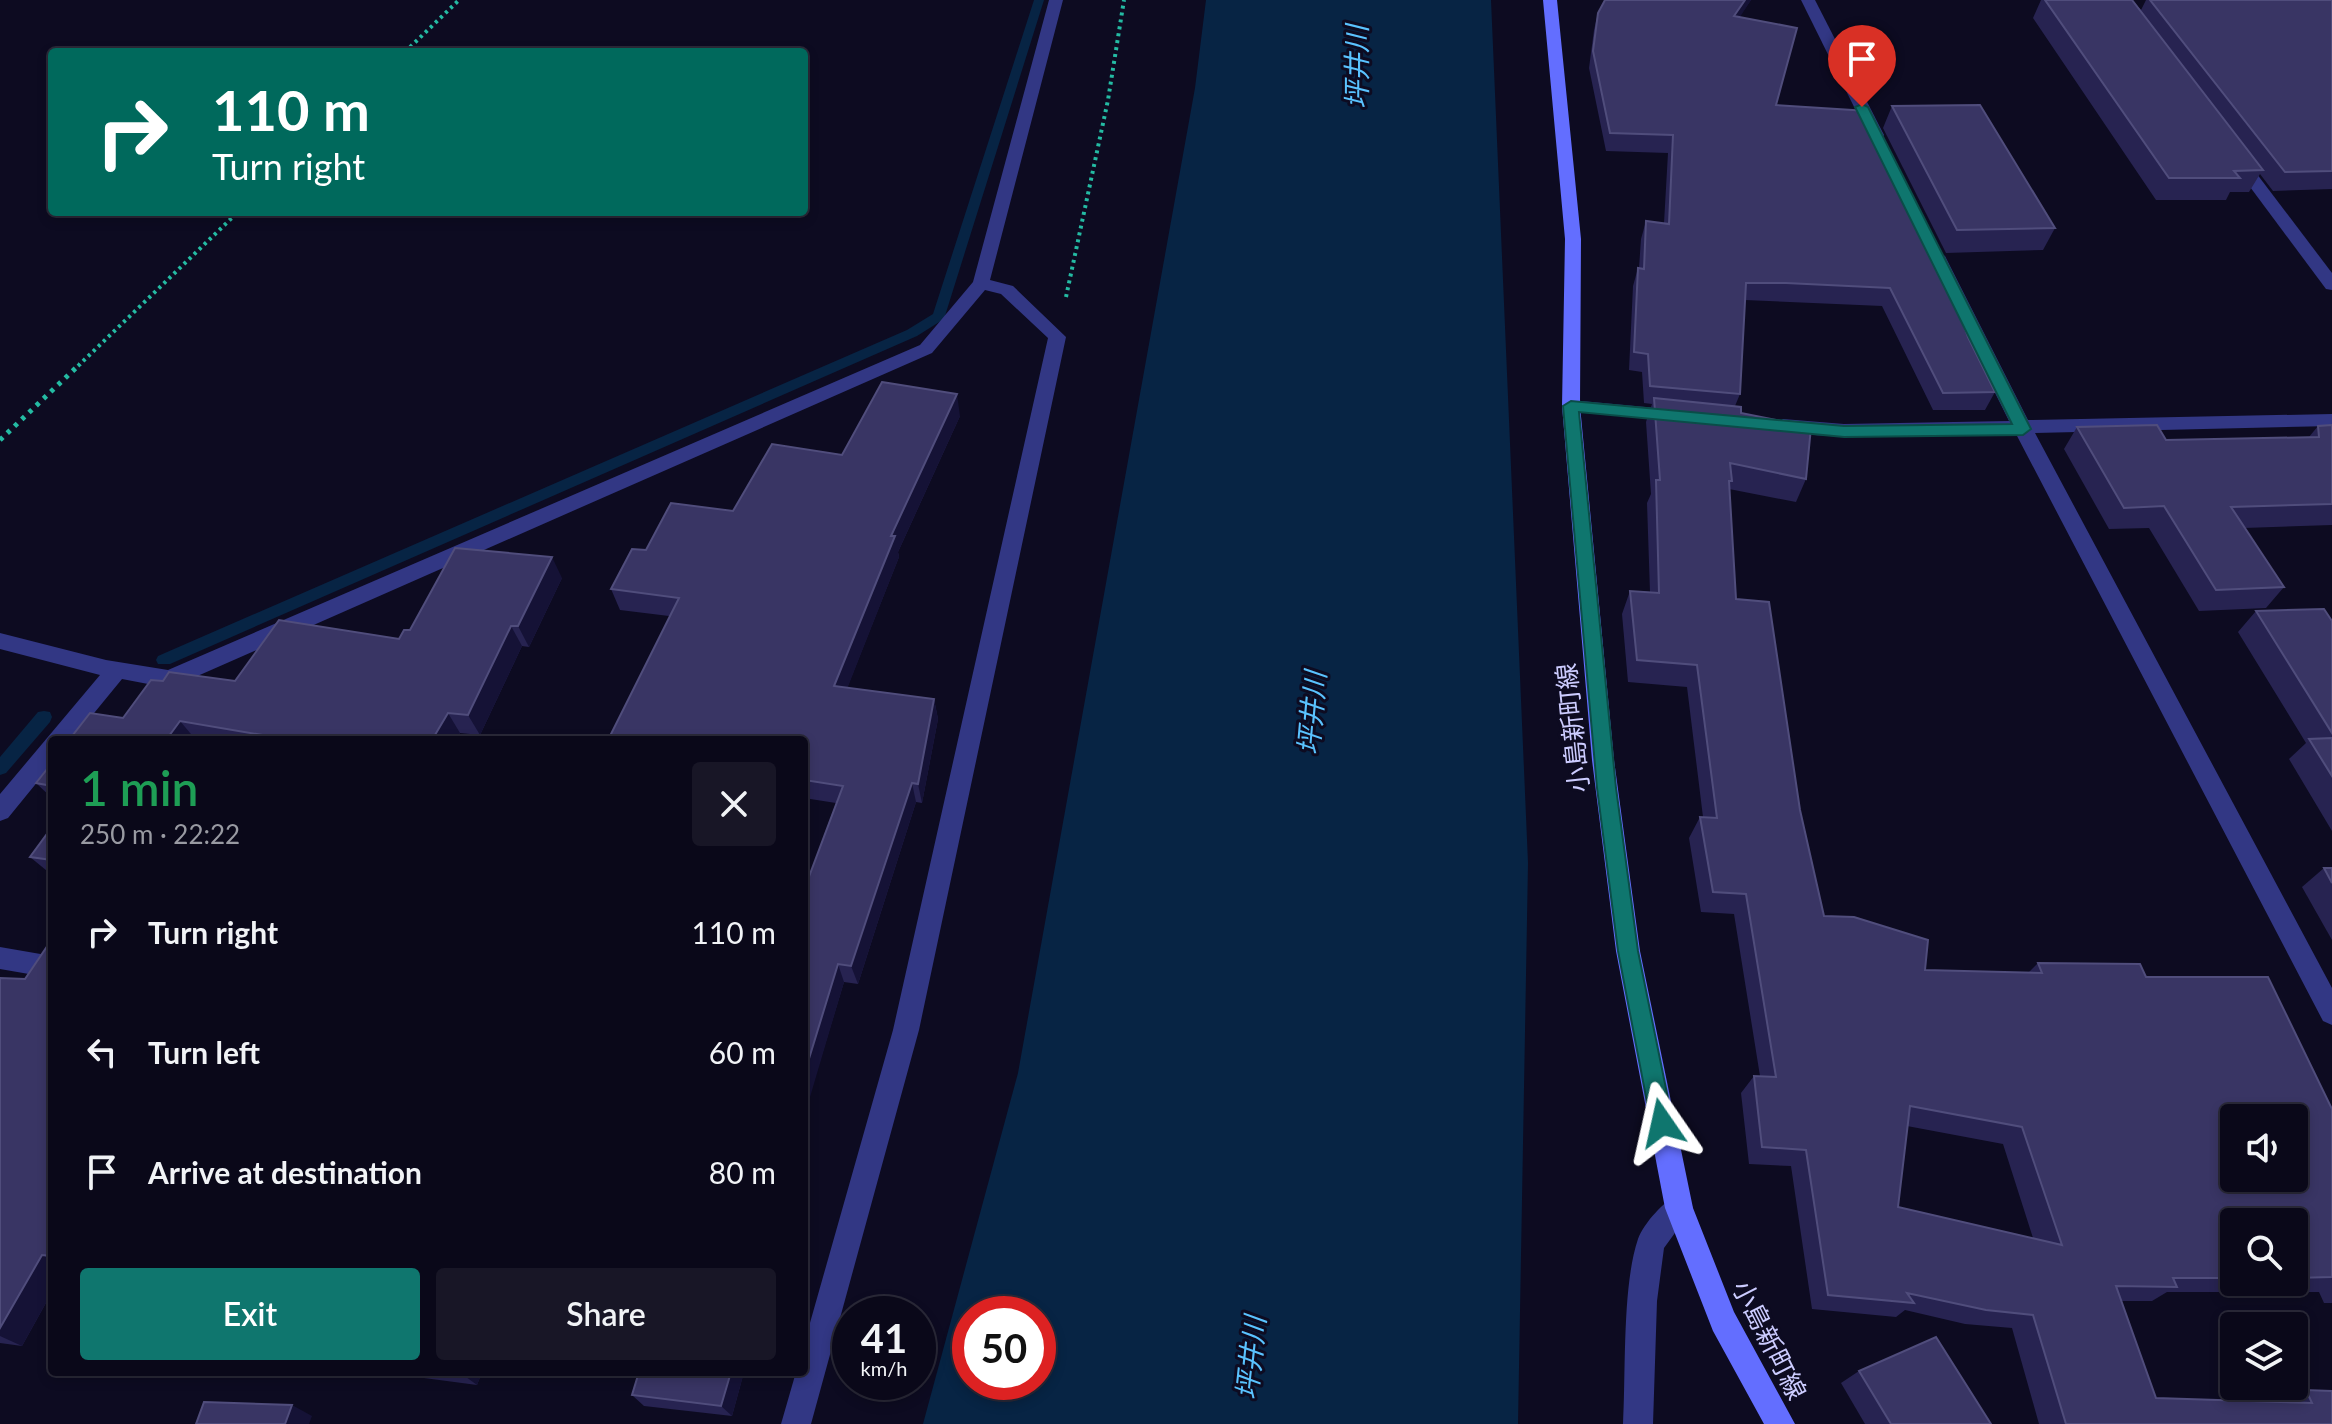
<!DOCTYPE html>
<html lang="en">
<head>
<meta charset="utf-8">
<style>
  :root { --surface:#0a0819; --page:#181626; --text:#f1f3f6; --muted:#999aa2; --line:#2a2938; --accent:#0f766e }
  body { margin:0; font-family:Lato,"Noto Sans JP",sans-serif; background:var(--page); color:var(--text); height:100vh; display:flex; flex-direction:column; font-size:30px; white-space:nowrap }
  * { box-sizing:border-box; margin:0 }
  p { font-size:26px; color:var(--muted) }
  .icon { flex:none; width:44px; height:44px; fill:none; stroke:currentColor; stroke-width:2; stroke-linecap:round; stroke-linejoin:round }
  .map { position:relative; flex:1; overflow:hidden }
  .details { position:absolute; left:48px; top:736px; width:760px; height:640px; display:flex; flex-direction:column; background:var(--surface); border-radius:8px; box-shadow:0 4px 12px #0003,0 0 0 2px var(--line) }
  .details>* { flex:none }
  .hud { position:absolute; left:48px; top:48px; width:760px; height:168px; border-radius:8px; box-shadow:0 4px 12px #0003,0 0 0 2px var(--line); background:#00695c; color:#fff; overflow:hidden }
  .controls { position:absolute; left:2220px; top:1104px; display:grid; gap:16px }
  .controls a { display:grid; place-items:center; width:88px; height:88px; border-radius:8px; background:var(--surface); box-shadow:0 4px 12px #0003,0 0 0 2px var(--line); font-size:40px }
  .speed { position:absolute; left:832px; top:1296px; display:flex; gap:16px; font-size:40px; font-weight:700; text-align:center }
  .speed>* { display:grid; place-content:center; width:104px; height:104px; border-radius:50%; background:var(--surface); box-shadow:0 4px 12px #0003,0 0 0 2px var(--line); line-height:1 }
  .speed small { font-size:20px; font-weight:400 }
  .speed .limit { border:12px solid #d22; background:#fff; color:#111 }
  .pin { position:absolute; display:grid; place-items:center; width:68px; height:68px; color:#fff; margin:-82px -34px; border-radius:50% 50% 50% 0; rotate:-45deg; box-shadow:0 0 8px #0007 }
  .pin .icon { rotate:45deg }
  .me { position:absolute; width:88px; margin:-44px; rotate:349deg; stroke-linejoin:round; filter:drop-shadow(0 0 6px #0008) }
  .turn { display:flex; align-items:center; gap:28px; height:168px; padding:0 32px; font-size:36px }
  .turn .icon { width:104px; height:104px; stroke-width:2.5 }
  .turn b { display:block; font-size:56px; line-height:68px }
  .round { display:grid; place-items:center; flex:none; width:84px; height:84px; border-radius:8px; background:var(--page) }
  .head { display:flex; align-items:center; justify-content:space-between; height:136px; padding:0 32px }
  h1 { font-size:48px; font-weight:600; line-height:60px; color:#1e9e55 }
  .cta { display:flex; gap:16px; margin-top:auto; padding:16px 32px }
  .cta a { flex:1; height:92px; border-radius:8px; background:var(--accent); color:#fff; font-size:32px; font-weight:600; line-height:92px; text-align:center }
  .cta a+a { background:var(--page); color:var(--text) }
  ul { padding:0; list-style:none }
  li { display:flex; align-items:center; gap:24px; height:120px; padding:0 32px }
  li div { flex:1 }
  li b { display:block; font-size:30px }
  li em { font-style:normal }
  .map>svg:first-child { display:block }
  .water { fill:#072444; fill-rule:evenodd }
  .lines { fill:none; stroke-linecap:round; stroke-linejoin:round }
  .stream { fill:#072444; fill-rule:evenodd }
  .path-far1 { stroke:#24bba3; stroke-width:4; stroke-dasharray:3 4; stroke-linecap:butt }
  .path { stroke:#24bba3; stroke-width:5; stroke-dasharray:4 6; stroke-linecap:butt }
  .minor { fill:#323784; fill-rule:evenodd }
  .secondary { fill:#636eff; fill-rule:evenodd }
  .wall { fill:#272351; fill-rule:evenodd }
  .shaded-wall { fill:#151236 }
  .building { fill:#393564; stroke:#504d7c; stroke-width:2; fill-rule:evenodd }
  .route { fill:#0f766e; stroke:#0a4d48; stroke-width:2 }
  .labels { text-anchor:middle; stroke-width:6; stroke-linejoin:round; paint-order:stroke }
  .street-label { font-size:26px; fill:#ccf; stroke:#0d0b21 }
  .water-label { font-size:28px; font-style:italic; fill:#5ac3ff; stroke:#0d0b21 }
</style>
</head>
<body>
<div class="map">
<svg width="2332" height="1424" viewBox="0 0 2332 1424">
  <rect width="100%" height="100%" fill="#0d0b21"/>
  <!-- water -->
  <path class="water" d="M1206 0H1491L1528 863 1518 1424H923L1018 1073 1195 88ZM970 1314H1038V1382H970Z"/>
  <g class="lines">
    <!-- stream -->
    <g class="stream">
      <polygon points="1034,0 1044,0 944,319 917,336 170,664 158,664 156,660 158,656 907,330 933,314"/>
      <polygon points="44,711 50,712 52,717 50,722 6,773 0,775 0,757 38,712"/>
    </g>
    <!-- path-far1 -->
    <g class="path-far1">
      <polyline points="405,52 459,0"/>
      <polyline points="1066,297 1108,100 1124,0"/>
      <polyline points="78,366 238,212"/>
    </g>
    <!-- path -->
    <polyline class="path" points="0,440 80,364"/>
    <!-- minor -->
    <g class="minor">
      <polygon points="1049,0 1063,0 990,280 1013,286 1066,337 919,1030 811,1424 781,1424 796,1372 804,1372 804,1344 893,1030 1048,338 1001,294 985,290 932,353 177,685 169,688 122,679 72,740 52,740 52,764 8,818 0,821 0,794 100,675 0,649 0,633 106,660 168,670 920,345 973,282"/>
      <polygon points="1801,0 1815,0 1884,135 1882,138 1876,140 1868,135"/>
      <polygon points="2238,155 2244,157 2332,273 2332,290 2326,289 2230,160"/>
      <path d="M1936 251 1945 256 2028 420 2332 414V426L2035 433 2332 988V1025L2323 1021 2016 434C1981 434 1789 445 1774 425L1783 419 1844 424 2009 421 1927 256Z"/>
      <polygon points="1571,400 1677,410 1686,416 1677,422 1564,410 1562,406 1564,402"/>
      <polygon points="0,947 52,956 52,978 0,969"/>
      <path d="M1679 1194 1689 1198 1693 1208 1664 1248 1657 1301 1653 1424H1623C1626 1373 1622 1286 1638 1239 1644 1223 1664 1201 1679 1194Z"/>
    </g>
    <!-- secondary -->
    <polygon class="secondary" points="1543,0 1557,0 1581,239 1580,406 1614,760 1640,951 1693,1208 1734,1312 1795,1424 1764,1424 1713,1331 1665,1208 1616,951 1592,760 1562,406 1565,239"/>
  </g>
  <!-- wall -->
  <g class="wall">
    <path d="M1751 0 1739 17 1776 105 1968 337 1995 392 1985 410H1933L1882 306 1745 300 1740 394 1735 406 1806 479 1796 502 1729 489 1736 599 1800 810 1824 916 1925 970 2028 973 2038 963 2146 977 2332 1109V1303H2324L2319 1292H2167L2152 1301H2121L2156 1398 2278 1402 2306 1390 2332 1424H2039L2012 1328 1965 1324 1905 1310 1896 1317 1812 1309 1791 1166 1749 1164 1741 1093 1754 1076H1760L1734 914 1701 912 1689 838 1700 817H1703L1687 687 1628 682 1622 614 1630 591 1650 592 1647 503 1651 494 1646 422 1652 404 1644 403 1642 372 1629 370 1633 286 1638 268H1639L1641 239 1646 221 1664 223 1668 153 1606 151 1589 68 1594 30 1598 13ZM1907 1126 2003 1144 2033 1238 1898 1207ZM2234 1222H2294V1282H2234Z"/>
    <polygon points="2041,0 2132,0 2141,10 2146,0 2332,0 2332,189 2273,191 2260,174 2249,192 2230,192 2226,200 2156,200 2033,18"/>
    <polygon points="1892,106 2055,228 2043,250 1946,253 1883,128"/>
    <polygon points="960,416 898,552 899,557 847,688 934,699 938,719 922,803 916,802 858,984 844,982 804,1114 804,890 836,803 804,798 804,740 669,616 620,610 611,589 646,550 733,511 842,455"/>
    <polygon points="2332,425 2332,525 2244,528 2284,587 2266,608 2199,611 2149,528 2109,529 2064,449 2077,427 2166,440 2309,437 2318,426"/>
    <polygon points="562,578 529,647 522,646 480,735 460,733 456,740 69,740 123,718 163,681 235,681 399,639 410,630"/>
    <polygon points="2256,611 2332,621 2332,831 2289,759 2306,743 2238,632"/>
    <polygon points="52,763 52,798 36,783"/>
    <polygon points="52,827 52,875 30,857"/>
    <polygon points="2324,868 2332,868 2332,940 2302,887"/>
    <polygon points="52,939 52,1292 22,1346 0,1343 0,978 25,979"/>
    <polygon points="1859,1371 1991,1424 1865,1424 1841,1383"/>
    <polygon points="414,1372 482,1372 477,1385 424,1378"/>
    <polygon points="639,1372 744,1372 732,1416 644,1406 632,1395"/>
  </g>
  <!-- shaded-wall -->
  <g class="shaded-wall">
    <polygon points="1745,0 1751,0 1729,34 1734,16"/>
    <polygon points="957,394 960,416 898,552 899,557 840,707 834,686 891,536"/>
    <polygon points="552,557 562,578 529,647 518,626"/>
    <polygon points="511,626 522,646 480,735 468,715"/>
    <polygon points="934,699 938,719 922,803 918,784"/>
    <polygon points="448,713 460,733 456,740 432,740"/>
    <polygon points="180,721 196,740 166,740"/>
    <polygon points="912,783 916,802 858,984 851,966"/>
    <polygon points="838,964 844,982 805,1114 804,1075"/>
    <polygon points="42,1255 52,1260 52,1292 22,1346 0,1336 0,1328"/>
    <polygon points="462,1372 482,1372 477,1385 462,1374"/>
    <polygon points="731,1372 744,1372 732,1416 721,1406"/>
    <polygon points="292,1405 312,1416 309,1424 285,1424"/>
  </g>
  <!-- building -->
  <g class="building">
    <polygon points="1605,0 1745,0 1734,16 1797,28 1776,105 1868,111 1938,249 1968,337 1995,392 1943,393 1890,288 1786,283 1746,283 1740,394 1650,386 1648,354 1634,352 1638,268 1644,269 1646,221 1669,224 1673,135 1610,133 1593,51 1598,13"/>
    <polygon points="2045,0 2132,0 2263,170 2234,171 2240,178 2169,178"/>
    <polygon points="2150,0 2332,0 2332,171 2285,172"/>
    <polygon points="1980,105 2055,228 1957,230 1892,106"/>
    <polygon points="882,382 957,394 891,536 895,536 834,686 934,699 918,784 912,783 851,966 838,964 804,1075 804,890 843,786 804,780 804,740 608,740 679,598 611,589 632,549 646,550 671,503 733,511 772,444 842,455"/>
    <path d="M1654 398 1741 407V413L1811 427 1806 479 1730 463 1732 481H1729L1736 599 1769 602 1800 810 1824 916 1854 917 1928 940 1925 970 2042 973 2038 963 2140 964 2146 977H2268L2332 1109V1277L2294 1278V1222H2234V1278H2173L2177 1287 2116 1286 2156 1398 2312 1403 2306 1390 2332 1391V1424H2066L2033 1315 1986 1310 1907 1293 1914 1303 1828 1295 1806 1150 1762 1147 1754 1076 1776 1077 1746 894 1713 892 1700 817 1717 818 1697 665 1637 660 1630 591 1659 593 1656 480H1660ZM1910 1106 2022 1127 2062 1245 1898 1207ZM2234 1118H2294V1178H2234Z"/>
    <polygon points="2157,425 2166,440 2319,437 2318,426 2332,425 2332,504 2231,507 2284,587 2216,590 2164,506 2124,508 2077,427"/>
    <polygon points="455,548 552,557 518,626 511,626 468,715 448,713 432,740 292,740 180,721 166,740 69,740 90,713 123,718 151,680 163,681 169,672 235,681 279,620 399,639 404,630 410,630"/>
    <polygon points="2324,609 2332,621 2332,733 2256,611"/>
    <polygon points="2332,738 2332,776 2309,739"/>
    <polygon points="52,763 52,786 36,783"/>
    <polygon points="52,827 52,860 30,857"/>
    <polygon points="2324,868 2332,868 2332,883"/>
    <polygon points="52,939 52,1256 42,1255 0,1328 0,978 25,979"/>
    <polygon points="1936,1337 1991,1424 1891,1424 1859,1371"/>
    <polygon points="639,1372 731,1372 721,1406 632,1395"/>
    <polygon points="204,1402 292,1405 285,1424 196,1424"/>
  </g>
  <!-- route -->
  <polygon class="route" points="1862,104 1868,107 2031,429 2023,435 1844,437 1579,412 1616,788 1638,951 1673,1123 1670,1130 1662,1133 1654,1130 1651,1123 1618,951 1597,788 1563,406 1571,401 1844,426 2012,424 1855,107"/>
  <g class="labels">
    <!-- street labels -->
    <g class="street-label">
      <text transform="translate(1573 728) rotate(-96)" y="9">小島新町線</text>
      <text transform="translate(1769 1340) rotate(63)" y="9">小島新町線</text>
    </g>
    <!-- water labels -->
    <g class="water-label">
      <text transform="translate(1357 67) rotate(-90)" y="10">坪井川</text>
      <text transform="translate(1312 713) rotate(-85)" y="10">坪井川</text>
      <text transform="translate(1251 1358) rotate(-84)" y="10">坪井川</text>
    </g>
  </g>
</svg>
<div class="controls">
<a><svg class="icon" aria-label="sound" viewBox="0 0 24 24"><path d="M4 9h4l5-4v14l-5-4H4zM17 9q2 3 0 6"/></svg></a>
<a><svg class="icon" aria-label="search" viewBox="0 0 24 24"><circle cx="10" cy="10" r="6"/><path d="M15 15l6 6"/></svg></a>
<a><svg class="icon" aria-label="layers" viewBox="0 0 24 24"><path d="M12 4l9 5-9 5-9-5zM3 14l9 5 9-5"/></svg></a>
</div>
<div class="speed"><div>41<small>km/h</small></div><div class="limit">50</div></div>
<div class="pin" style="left:1862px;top:107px;background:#d93025"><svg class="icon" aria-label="arrive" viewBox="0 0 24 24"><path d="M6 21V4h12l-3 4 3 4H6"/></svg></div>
<svg class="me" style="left:1662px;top:1123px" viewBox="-20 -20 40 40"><path d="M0-17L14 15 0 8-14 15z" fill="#0f766e" stroke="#fff" stroke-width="4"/></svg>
<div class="hud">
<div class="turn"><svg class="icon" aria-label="right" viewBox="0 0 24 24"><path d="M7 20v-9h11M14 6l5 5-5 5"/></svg><div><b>110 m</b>Turn right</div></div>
</div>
<section class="details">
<div class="head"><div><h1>1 min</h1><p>250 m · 22:22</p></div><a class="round"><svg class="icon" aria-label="close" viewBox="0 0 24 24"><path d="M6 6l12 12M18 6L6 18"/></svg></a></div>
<ul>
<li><svg class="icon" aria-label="right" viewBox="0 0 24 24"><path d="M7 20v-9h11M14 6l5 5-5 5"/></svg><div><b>Turn right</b></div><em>110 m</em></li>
<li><svg class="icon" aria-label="left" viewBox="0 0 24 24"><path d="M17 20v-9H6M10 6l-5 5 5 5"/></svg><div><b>Turn left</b></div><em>60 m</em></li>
<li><svg class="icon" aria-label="arrive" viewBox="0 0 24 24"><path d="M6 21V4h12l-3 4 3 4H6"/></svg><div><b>Arrive at destination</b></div><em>80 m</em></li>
</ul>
<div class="cta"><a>Exit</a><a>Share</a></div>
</section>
</div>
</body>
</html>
